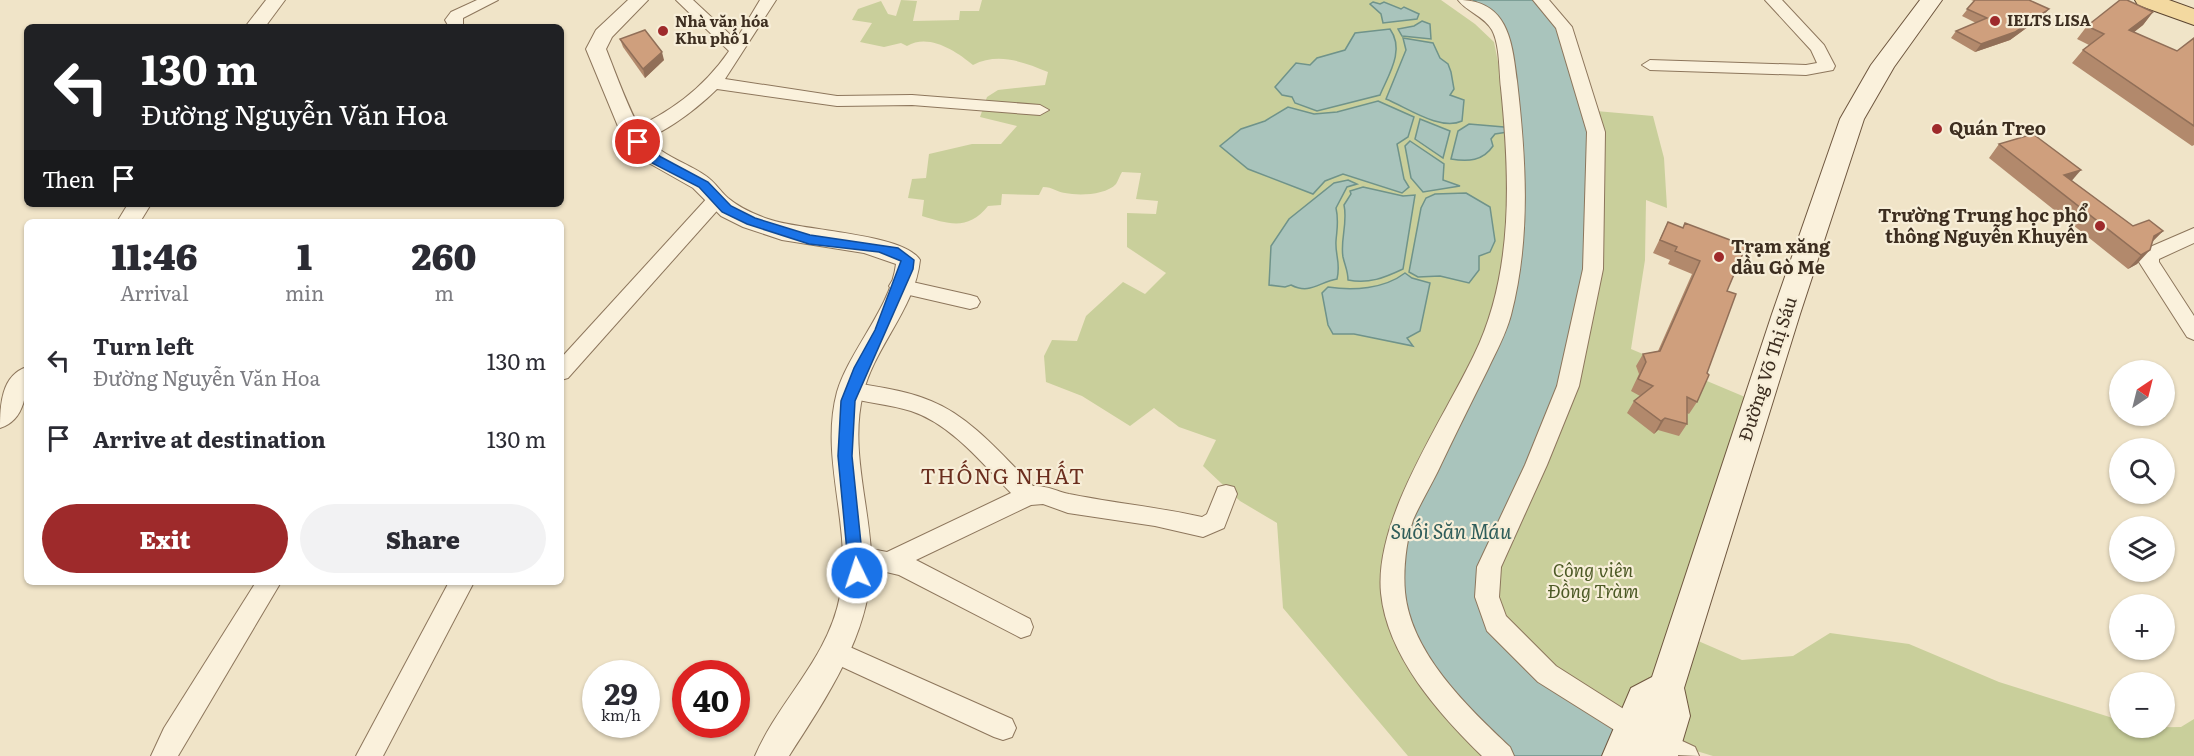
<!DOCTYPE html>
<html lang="en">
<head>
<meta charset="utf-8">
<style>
  :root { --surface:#fff; --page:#f2f2f3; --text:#2b2b33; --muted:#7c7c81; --accent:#9e2a2b }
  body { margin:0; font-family:Literata,serif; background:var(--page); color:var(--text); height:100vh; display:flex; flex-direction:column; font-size:22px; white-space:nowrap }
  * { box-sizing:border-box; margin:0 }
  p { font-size:20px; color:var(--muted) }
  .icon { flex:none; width:33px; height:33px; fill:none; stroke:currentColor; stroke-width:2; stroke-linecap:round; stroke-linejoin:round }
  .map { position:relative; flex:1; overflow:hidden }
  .drawer { position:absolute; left:24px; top:219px; width:540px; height:366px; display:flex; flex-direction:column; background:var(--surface); border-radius:9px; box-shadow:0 2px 4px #0004 }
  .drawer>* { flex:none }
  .top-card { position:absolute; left:24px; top:24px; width:540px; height:183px; border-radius:9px; box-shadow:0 2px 4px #0004; background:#202124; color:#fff; overflow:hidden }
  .needle { width:39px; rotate:35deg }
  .tools { position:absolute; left:2109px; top:360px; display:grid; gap:12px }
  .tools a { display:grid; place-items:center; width:66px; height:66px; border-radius:50%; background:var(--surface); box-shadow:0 2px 4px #0004; font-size:30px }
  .speed { position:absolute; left:582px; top:660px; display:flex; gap:12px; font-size:30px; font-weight:700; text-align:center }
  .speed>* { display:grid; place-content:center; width:78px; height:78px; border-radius:50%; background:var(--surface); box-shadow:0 2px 4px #0004; line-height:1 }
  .speed small { font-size:15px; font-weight:400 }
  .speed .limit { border:9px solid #d22; background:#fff; color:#111 }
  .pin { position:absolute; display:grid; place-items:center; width:51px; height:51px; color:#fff; margin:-26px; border:3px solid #fff; border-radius:50%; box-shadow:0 2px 6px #0007 }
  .me { position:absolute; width:66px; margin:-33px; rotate:356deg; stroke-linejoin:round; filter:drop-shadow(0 0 4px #0008) }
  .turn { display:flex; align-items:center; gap:21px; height:126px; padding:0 18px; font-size:27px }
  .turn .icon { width:78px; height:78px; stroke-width:2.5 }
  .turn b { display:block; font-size:42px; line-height:51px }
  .then { display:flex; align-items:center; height:57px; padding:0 18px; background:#0003; gap:12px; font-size:22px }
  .eta { display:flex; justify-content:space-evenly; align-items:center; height:102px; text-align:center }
  .eta b { font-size:36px; font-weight:800; line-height:42px }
  .action { display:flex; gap:12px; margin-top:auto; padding:12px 18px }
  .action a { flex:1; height:69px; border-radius:36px; background:var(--accent); color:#fff; font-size:24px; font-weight:800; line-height:69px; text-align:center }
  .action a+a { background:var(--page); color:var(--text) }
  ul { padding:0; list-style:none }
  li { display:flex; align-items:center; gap:18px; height:78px; padding:0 18px }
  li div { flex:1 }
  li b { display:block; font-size:22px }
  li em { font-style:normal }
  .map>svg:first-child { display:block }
  .green { fill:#c9cf9b }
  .water { fill:#a9c4bc; stroke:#6f938a; stroke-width:1.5 }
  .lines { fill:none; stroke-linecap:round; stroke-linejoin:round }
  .minor-casing { stroke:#8d765c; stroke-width:2 }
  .tertiary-casing { stroke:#8d765c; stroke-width:2 }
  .secondary-casing { stroke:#6f573f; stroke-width:2 }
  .primary-casing { stroke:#5b4430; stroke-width:2 }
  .minor { fill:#faf1dc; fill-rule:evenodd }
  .tertiary { fill:#faf1dc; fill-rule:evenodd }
  .secondary { fill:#faf1dc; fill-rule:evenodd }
  .primary { fill:#f3d9a0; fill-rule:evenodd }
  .wall { fill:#b2896c }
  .shaded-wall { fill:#916f58 }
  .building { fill:#cf9f7d; stroke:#916f58; stroke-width:1.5 }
  .route { fill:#1a73e8; stroke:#114b97; stroke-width:1.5 }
  .poi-dot { fill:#9e2a2b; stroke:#f7eed8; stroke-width:2 }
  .labels { text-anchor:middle; stroke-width:4.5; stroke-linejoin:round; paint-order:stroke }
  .far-poi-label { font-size:15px; font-weight:bold; fill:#3d2e20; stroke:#f7eed8; text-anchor:start }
  .poi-label { font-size:18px; font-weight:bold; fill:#3d2e20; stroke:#f7eed8; text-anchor:start }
  .street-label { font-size:18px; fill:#3d2e20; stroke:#f7eed8 }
  .park-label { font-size:18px; font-style:italic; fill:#4d5a26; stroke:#f7eed8 }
  .water-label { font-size:20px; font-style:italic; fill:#2f5d5a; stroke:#f7eed8 }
  .quarter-label { font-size:21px; letter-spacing:1.5px; fill:#6b2e1e; stroke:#f7eed8 }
</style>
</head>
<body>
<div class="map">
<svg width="2194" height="756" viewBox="0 0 2194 756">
  <rect width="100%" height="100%" fill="#f0e4c8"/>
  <!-- green -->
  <g class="green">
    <path d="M901 0 917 1 913 21 959 20 960 11H979L982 0H1441L1475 24 1494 42 1500 72 1509 167 1507 247 1491 316 1460 387 1402 497 1390 528 1382 570 1489 756H1408L1283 608 1277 523 1240 501 1203 466 1216 440 1179 427 1154 408 1130 426 1082 396 1046 382 1044 356 1052 340 1077 341 1086 316 1123 282 1145 294 1166 273 1127 247V213L1156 214 1158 201 1136 199 1141 173 1122 172C1120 175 1118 181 1116 184 1106 195 1079 196 1065 193 1057 192 1053 187 1043 187L1039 195 1002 194 1001 205 988 206C968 231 949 224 922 216L924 200 908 198 912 179 926 178 929 154 972 144H1001L1017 126 980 117 987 97 998 90 1045 85 1048 72C1024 62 998 52 973 65 956 51 929 33 907 46L901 43 884 47 860 42 872 23 852 20 858 9 881 1 888 14 896 16Z"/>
    <polygon points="1596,111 1653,116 1664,158 1667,208 1646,200 1645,260 1631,349 1745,397 1659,676 1624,715 1569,681 1499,611 1496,568"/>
    <polygon points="1830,633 1909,644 1999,682 2119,720 2120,728 2181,727 2194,719 2194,756 1713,756 1680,746 1672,690 1689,637 1742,660 1793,656"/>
  </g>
  <!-- water -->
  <g class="water">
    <polygon points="1473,0 1536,0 1558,27 1590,130 1586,271 1561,382 1482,612 1668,756 1514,756 1441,680 1415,636 1401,596 1403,548 1410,522 1507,319 1512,57 1480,5"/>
    <polygon points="1373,2 1380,4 1384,2 1401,9 1404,7 1419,14 1417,19 1383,23 1381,14 1370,4"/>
    <polygon points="1422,21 1430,24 1431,39 1402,36 1398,29 1414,26"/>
    <path d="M1390 29C1405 50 1389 74 1380 95L1317 111 1295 103 1292 97 1282 95 1275 87 1296 63 1310 65 1317 58 1345 50 1355 33Z"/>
    <path d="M1403 38 1433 43 1440 58 1448 64 1451 72 1454 89 1450 95 1464 100 1462 121C1440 131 1408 108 1386 99L1406 50Z"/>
    <polygon points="1378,101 1414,117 1408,137 1397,144 1404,179 1409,187 1402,193 1343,174 1325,181 1313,194 1248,169 1220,146 1241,129 1265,121 1288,107 1314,114 1337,112"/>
    <polygon points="1420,119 1450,131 1443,158 1415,139"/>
    <path d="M1469 124 1504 127 1508 132 1495 134 1491 139 1493 146C1483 161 1468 162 1451 159L1458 131Z"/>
    <polygon points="1410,141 1444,164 1443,180 1460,186 1423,192 1411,178 1405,146"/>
    <path d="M1348 180 1357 184 1347 187 1336 208C1339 221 1337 228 1336 241 1335 256 1341 262 1337 279 1319 282 1310 295 1291 285L1285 287 1269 285 1271 246 1289 219 1334 183Z"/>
    <path d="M1363 187 1403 196 1415 195 1403 269C1384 278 1369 284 1348 280 1348 271 1345 266 1343 257 1340 240 1348 223 1344 205L1351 194 1350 191Z"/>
    <polygon points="1466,193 1490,207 1495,241 1490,252 1479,256 1479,270 1469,283 1440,276 1418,277 1409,272 1421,208 1426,198 1435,194"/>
    <path d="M1405 273 1412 278 1430 283 1420 331 1407 338 1413 346 1354 334H1333L1328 325 1322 293 1328 287C1353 291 1384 289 1405 273Z"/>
  </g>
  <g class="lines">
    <defs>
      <g id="minor">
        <polygon points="477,0 498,0 463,18 463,27 449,27 445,20 451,12"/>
        <path d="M676 0H693L736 40 760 0H776L725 79 837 96 912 95 1040 105 1049 110 1040 115 912 105 837 106 717 89C701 105 651 147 627 140L624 136 627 132C669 113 702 90 729 51Z"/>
        <path d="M1458 0C1508 0 1512 41 1517 81 1526 159 1531 238 1511 315 1506 334 1496 352 1488 369 1471 403 1454 437 1438 471 1430 487 1420 504 1413 520 1406 542 1403 570 1405 592 1411 654 1468 707 1510 747L1514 756H1482C1439 714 1387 656 1381 593 1374 519 1442 422 1474 355 1514 273 1510 177 1501 88 1499 71 1500 45 1492 30 1484 16 1467 12 1458 0Z"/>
        <polygon points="1533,0 1549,0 1572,27 1605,132 1603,269 1579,386 1547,465 1501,567 1499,597 1506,616 1556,666 1641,720 1645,729 1641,738 1632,741 1538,682 1487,631 1475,597 1477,567 1525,465 1557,386 1583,269 1587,132 1556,28"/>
        <polygon points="1765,0 1782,0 1824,45 1835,66 1833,70 1806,75 1650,70 1642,65 1650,60 1806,65 1817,63 1811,50"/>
        <polygon points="716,194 723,196 725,200 723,204 568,378 561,380 561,358 709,196"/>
        <polygon points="2194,228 2194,243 2159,259 2159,262 2194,316 2194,340 2187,337 2139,262 2143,250"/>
        <polygon points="899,279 970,295 977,297 980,302 977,307 970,309 892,291 889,286 892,281"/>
        <path d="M850 382C877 387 905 390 931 401 971 417 1003 456 1033 486 1046 485 1056 491 1069 494 1113 503 1158 507 1202 517L1207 514 1218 487 1226 485 1234 487 1237 494 1224 528 1203 537 1155 526 1068 513 1043 504 1031 505 916 560 1030 619 1033 627 1030 635 1021 638 899 575 848 563 844 556 848 549 856 546 887 552 1011 493C983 464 951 424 911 411 889 404 865 403 843 396L839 390 843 384Z"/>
        <polygon points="256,582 281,582 178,756 151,756 164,728"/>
        <polygon points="449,582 474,582 383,756 356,756"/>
        <polygon points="834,640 1012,719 1016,728 1012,737 1003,740 994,737 825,659 822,651 825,643"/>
        <polygon points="1663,732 1695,747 1699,756 1654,754 1650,745 1654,736"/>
      </g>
      <g id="tertiary">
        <polygon points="266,0 285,0 265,27 245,27"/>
        <path d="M628 0H648L612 37 606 49C615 71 632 120 645 136 661 156 686 162 706 176 715 182 720 191 728 198 740 208 754 214 768 219 801 231 904 233 920 260 915 309 874 347 863 394 850 446 868 500 871 552 875 628 828 695 789 756H755C779 700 828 659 840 596 853 528 819 459 837 392 849 351 891 307 896 264L864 253 782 240 743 227 721 216 693 188 647 162 632 149 622 136 586 49 596 30Z"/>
        <polygon points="128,204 151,204 140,222 117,222"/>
        <path d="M27 367C27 390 26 420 0 428 0 406 1 375 27 367Z"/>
      </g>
      <polygon id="secondary" points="1920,0 1942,0 1894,67 1864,119 1800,314 1684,688 1690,716 1678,756 1640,756 1642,751 1640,756 1602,756 1631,688 1652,677 1772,314 1840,119 1871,65"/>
      <polygon id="primary" points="2135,0 2169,0 2194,9 2194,25 2138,5"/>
    </defs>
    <!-- minor casing -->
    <use href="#minor" class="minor-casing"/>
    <!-- tertiary casing -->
    <use href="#tertiary" class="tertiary-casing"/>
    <!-- secondary casing -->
    <use href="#secondary" class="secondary-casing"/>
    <!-- primary casing -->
    <use href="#primary" class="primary-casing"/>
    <!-- minor -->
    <use href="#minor" class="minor"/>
    <!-- tertiary -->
    <use href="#tertiary" class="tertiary"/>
    <!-- secondary -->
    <use href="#secondary" class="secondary"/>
    <!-- primary -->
    <use href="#primary" class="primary"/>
  </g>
  <!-- wall -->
  <g class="wall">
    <polygon points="1971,0 2029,0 2043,16 2010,40 1975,52 1951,38 1956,31 1976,23 1962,16 1974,1"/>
    <polygon points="2153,12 2143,25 2134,32 2177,51 2194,38 2194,145 2192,146 2072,63 2083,50 2089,45 2077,39 2087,26"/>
    <polygon points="620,39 664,60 645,78 623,47"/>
    <polygon points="1999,144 2072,181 2133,226 2163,231 2152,242 2137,264 2128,269 1989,158"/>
    <polygon points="1668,222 1727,291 1707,373 1697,402 1689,414 1687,413 1687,424 1679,436 1658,430 1654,434 1627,413 1634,401 1640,396 1631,391 1639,374 1636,366 1643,354 1658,351 1692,274 1668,264 1670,260 1653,253"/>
  </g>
  <!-- shaded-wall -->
  <g class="shaded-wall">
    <polygon points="2049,9 2043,16 2010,40 1975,52 1981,44"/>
    <polygon points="2153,12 2143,25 2119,44 2129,30"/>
    <polygon points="662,52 664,60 645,78 643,69"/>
    <polygon points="2081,170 2069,184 2064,175"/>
    <polygon points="2163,231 2150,244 2154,236"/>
    <polygon points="2150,250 2137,264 2128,269 2141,255"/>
    <polygon points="1665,418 1658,430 1654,434 1661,421"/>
  </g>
  <!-- building -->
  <g class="building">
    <polygon points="1975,0 2029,0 2049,9 2015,32 1981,44 1956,31 1987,18 1967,9"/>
    <polygon points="2120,0 2127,0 2153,12 2129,30 2177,51 2194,38 2194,126 2083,50 2104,34 2087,26"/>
    <polygon points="645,30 662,52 643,69 620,39"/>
    <polygon points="2033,134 2081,170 2064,175 2133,226 2149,220 2163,231 2154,236 2150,250 2141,255 1999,144"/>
    <polygon points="1668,222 1683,228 1685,223 1746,246 1727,291 1736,294 1707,373 1709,375 1697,402 1687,397 1687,424 1665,418 1661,421 1634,401 1653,386 1638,379 1646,362 1643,354 1660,351 1700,261 1675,251 1677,247 1660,240"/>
  </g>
  <!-- route -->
  <polygon class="route" points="638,139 661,157 708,182 731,206 755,218 810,235 898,248 914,260 913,269 855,401 852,456 864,573 862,578 851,578 849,573 838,456 841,401 854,368 875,330 901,261 879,252 809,244 747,224 722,212 699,187 652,163 632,142"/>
  <!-- markers -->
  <g class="poi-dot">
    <circle cx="1995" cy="21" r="6"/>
    <circle cx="663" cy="31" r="6"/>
    <circle cx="1937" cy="129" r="6"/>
    <circle cx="2100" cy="226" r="6"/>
    <circle cx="1719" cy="257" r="6"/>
  </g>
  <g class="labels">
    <!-- far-poi labels -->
    <g class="far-poi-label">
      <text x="2007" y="26">IELTS LISA</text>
      <text x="675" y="27">Nhà văn hóa<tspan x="675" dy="17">Khu phố 1</tspan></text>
    </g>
    <!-- poi labels -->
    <g class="poi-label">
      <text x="1949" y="135">Quán Treo</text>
      <text x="2088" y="222" text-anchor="end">Trường Trung học phổ<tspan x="2088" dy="21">thông Nguyễn Khuyến</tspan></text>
      <text x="1731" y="253">Trạm xăng<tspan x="1731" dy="21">dầu Gò Me</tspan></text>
    </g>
    <!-- street labels -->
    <g class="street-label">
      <text transform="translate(1768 369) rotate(-72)" y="6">Đường Võ Thị Sáu</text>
    </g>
    <!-- park labels -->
    <g class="park-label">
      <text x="1593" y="577">Công viên<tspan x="1593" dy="21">Đồng Tràm</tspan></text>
    </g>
    <!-- water labels -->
    <g class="water-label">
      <text x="1451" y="539">Suối Săn Máu</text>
    </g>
    <!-- quarter labels -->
    <g class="quarter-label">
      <text x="1003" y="484">THỐNG NHẤT</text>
    </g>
  </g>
</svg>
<div class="tools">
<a><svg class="needle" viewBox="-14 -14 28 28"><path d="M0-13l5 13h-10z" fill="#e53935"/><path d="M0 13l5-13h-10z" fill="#7c7c81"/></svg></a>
<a><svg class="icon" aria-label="search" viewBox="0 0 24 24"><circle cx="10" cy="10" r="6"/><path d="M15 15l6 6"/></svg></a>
<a><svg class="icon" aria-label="layers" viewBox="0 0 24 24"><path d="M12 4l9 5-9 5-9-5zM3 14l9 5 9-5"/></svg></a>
<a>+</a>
<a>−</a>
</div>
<div class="speed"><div>29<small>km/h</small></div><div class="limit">40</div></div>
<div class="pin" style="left:638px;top:142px;background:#d93025"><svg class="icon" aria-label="arrive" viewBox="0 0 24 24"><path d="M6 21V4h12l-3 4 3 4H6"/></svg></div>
<svg class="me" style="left:857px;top:573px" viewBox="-20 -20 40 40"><circle r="17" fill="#1a73e8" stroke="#fff" stroke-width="3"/><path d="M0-11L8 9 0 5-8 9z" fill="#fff"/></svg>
<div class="top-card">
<div class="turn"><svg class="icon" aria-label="left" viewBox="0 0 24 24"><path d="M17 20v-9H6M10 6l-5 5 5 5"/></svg><div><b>130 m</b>Đường Nguyễn Văn Hoa</div></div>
<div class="then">Then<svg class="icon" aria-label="arrive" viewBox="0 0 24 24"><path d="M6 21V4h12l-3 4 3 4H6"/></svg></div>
</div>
<section class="drawer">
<div class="eta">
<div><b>11:46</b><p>Arrival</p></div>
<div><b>1</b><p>min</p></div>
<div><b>260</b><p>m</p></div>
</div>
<ul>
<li><svg class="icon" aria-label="left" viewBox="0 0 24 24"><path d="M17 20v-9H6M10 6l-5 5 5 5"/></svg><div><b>Turn left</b><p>Đường Nguyễn Văn Hoa</p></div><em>130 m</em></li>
<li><svg class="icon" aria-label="arrive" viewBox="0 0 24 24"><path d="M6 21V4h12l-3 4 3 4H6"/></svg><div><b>Arrive at destination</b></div><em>130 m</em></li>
</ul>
<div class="action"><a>Exit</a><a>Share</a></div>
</section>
</div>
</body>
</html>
